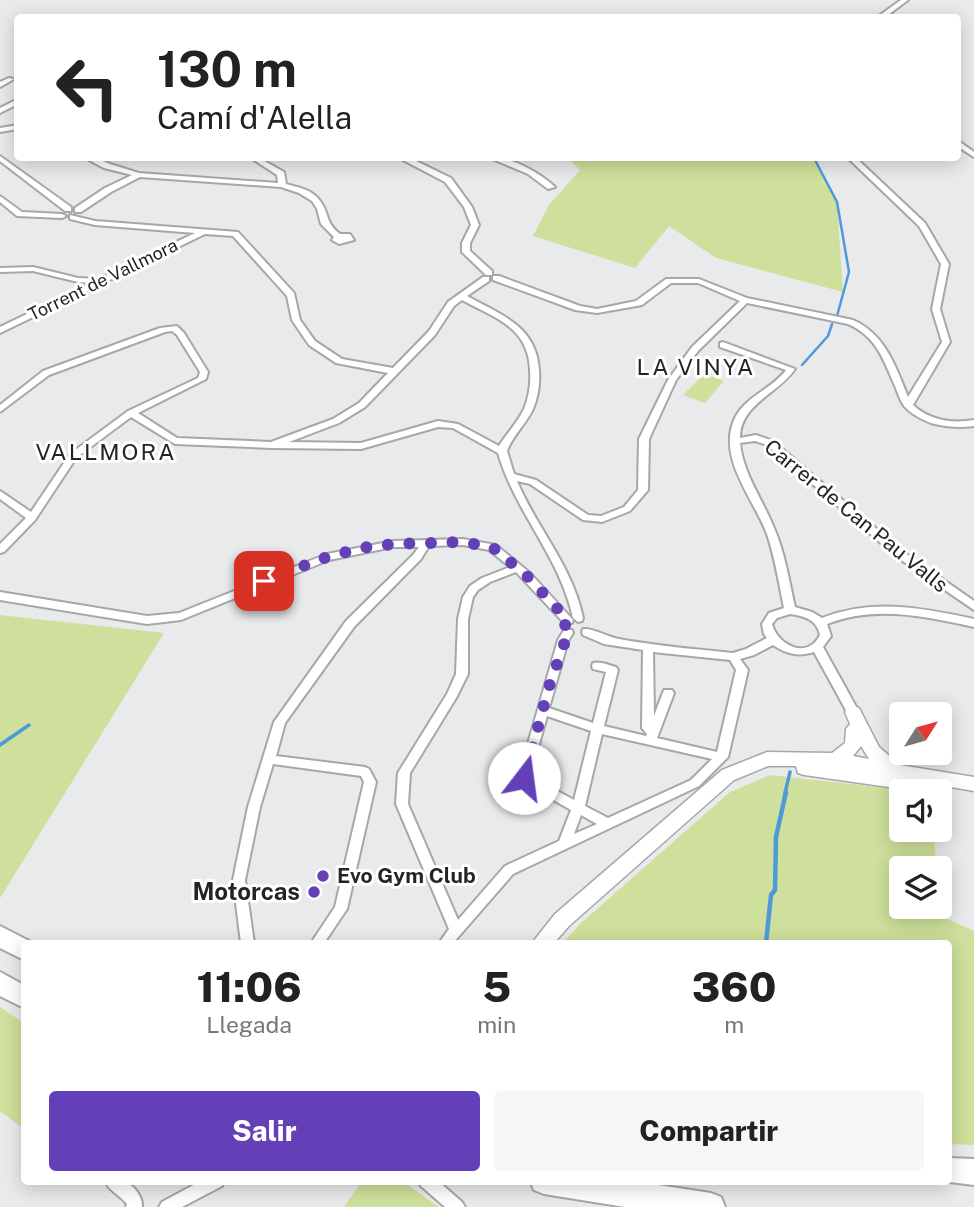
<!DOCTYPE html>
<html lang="es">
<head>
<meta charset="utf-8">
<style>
  :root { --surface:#fff; --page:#f6f6f6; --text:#222; --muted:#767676; --accent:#6340b8 }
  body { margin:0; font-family:"Public Sans",sans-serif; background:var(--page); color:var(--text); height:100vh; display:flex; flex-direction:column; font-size:26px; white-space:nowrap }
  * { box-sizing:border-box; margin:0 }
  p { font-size:23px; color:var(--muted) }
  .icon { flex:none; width:38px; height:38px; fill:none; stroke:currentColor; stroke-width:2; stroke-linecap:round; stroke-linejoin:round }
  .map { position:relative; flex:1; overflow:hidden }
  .side { position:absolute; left:21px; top:940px; width:931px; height:245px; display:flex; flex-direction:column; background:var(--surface); border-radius:7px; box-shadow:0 4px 18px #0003 }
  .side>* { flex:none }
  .top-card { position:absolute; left:14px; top:14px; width:947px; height:147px; border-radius:7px; box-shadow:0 4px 18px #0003; background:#fff; color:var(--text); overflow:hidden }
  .needle { width:46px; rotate:53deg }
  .controls { position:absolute; left:889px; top:702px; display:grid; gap:14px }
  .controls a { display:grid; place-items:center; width:63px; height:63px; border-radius:7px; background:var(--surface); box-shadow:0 4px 18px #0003; font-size:35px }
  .pin { position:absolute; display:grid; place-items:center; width:60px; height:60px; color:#fff; margin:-30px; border-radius:14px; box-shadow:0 4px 10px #0006 }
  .me { position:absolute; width:77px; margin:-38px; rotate:15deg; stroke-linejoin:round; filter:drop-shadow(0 0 5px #0008) }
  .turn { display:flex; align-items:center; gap:24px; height:147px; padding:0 28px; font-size:32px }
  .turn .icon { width:91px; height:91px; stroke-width:2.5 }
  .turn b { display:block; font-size:49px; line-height:60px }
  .eta { display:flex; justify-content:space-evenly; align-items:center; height:119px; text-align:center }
  .eta b { font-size:42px; font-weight:800; line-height:49px }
  .button { display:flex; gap:14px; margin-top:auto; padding:14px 28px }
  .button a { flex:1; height:80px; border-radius:7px; background:var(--accent); color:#fff; font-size:28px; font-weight:800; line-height:80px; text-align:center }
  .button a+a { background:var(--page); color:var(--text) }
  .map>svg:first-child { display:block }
  .green { fill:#cee09b }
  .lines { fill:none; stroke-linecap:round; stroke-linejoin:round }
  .stream-far2 { stroke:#4f99db; stroke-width:2.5 }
  .stream-far1 { stroke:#4f99db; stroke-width:3.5 }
  .stream { stroke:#4f99db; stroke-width:4.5 }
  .street-casing { stroke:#a5a7a9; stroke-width:4 }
  .secondary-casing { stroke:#a5a7a9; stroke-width:3 }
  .highway-casing { stroke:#a5a7a9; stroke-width:4 }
  .street { fill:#fff; fill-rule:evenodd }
  .secondary { fill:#fff; fill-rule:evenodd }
  .highway { fill:#fff; fill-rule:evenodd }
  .route { stroke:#6340b8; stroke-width:12; stroke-dasharray:0 21.6 }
  .poi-dot { fill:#6340b8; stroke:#fff; stroke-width:2.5 }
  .labels { text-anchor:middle; stroke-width:6; stroke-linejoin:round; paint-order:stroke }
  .far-street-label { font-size:18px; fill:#232425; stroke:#fff }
  .street-label { font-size:21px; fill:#232425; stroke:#fff }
  .poi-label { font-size:21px; font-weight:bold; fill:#232425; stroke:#fff; text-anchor:start }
  .neighbourhood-label { font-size:23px; letter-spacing:2px; fill:#232425; stroke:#fff }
  .near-poi-label { font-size:24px; font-weight:bold; fill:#232425; stroke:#fff; text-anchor:end }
</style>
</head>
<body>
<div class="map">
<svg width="974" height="1207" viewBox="0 0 974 1207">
  <rect width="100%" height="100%" fill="#e8eaec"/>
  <!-- green -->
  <g class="green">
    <polygon points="568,158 813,158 837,202 843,292 716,258 669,226 635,268 533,236 549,205 580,170"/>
    <polygon points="704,374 724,381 705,403 683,395"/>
    <polygon points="0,615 164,633 0,898"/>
    <polygon points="770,775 914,791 901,791 901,830 933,830 937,868 901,868 901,906 940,906 940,904 941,916 974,931 974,1145 949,1144 948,943 563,943 580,924 730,792"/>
    <polygon points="0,1007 24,1023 24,1129 0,1111"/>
    <polygon points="362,1181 402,1181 439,1207 344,1207"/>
  </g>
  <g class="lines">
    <!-- stream-far2 -->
    <g class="stream-far2">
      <polyline points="814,158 837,202 849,272 837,316"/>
      <polyline points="802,365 828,336 832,324"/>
    </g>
    <!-- stream-far1 -->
    <g class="stream-far1">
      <polyline points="0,745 29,725"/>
      <polyline points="785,793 790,772"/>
    </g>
    <!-- stream -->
    <polyline class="stream" points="766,943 771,895 775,890 776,837 786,792"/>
    <defs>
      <g id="street">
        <polygon points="901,0 908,0 884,18 876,18"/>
        <polygon points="9,78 14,79 0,87 0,82"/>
        <polygon points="18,99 18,104 0,113 0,108"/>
        <polygon points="18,125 18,129 0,132 0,128"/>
        <polygon points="957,140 974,152 974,157 957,146"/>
        <polygon points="0,156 71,207 71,211 65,211 0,161"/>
        <path d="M89 158H96L110 164 139 173 278 183 277 175 251 158H259L284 172 286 184C298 187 313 190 320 201 330 214 324 221 340 234H350L354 240 339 244 332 240 334 237 321 224 317 209 312 201 299 193 281 187 140 177 111 192 81 212H75V208L105 188 132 175 104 168 89 160Z"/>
        <polygon points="403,158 410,158 451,178 472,207 479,225 470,243 470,251 492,271 492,275 486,275 462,252 462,243 471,225 464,207 445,182 403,160"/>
        <path d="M490 158C511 156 540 173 555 187L548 189 528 174Z"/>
        <path d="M848 158H856L925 223 949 264 940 309 950 342 913 405C929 420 952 424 974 420V426C959 428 946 427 931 423 921 419 911 414 904 406 900 400 898 393 895 386 883 359 877 337 848 324L747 303 698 351 676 380 649 439 648 490 630 511 602 522 583 520 530 484 517 481C537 529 572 565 583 618L582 621 578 622 573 618C560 557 515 512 498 453L453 428 438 427 361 449 272 448 175 444 131 417 76 458 35 520 4 552 0 553V544L26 518 0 499V491L31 512 70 454 128 411 198 378 200 372 177 335 172 331 165 332 49 375 0 412V405L43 371 160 328 177 326 184 333 208 372 206 379 138 413 177 438 271 442 333 419 359 403 388 373 336 363 309 345 292 320 287 296 233 236 205 234 0 333V327L91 283 78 282 33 271 0 272V268L33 267 78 278 99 279 195 233 95 225 70 219V215L95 221 238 232 294 293 300 320 315 341 342 359 393 368 429 331 448 302 483 277H489V281L467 296C501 315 537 326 539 371 540 384 538 397 533 409 526 424 513 435 507 451L514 474 536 480 588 515 601 516 624 507 638 490 639 439 668 380 692 347 740 301 698 283H671L642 305 597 313 575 310 493 280V276H499L580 306 597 309 636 301 666 279H699L747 298 853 320C885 334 896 367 908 397L942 342 932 309 941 264 919 226ZM462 300C495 318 529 327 530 371 531 384 529 397 524 409 518 422 507 433 499 446L458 424 438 421 361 443 289 442 339 423 365 407 435 335 454 306Z"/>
        <polygon points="0,196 22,212 62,214 66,216 62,218 17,216 0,202"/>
        <path d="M723 342 795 369C778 394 740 404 740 438L756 435 773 441 905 553 974 601V610L897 557 767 445 755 441 740 443C743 474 763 500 774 528 785 553 789 581 795 607L812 612 822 618C872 598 923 608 974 619V627C925 616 875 605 827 624L831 636 823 647 859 712 860 719 858 722H850L847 712 814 652C798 657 787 654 773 645L754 655 740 659 748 670 728 757 699 786 513 874 453 943H439L449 929 396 804 398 773 447 694 456 674 458 619 463 597 470 586 482 578 510 567 489 550 463 545 429 546 421 559 354 627 285 723 276 756 365 767 369 769 376 782 347 909 324 943H311L335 907 364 782 361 776 273 764 260 807 245 880 254 943H241L233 880 248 807 274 722 346 621 413 555 419 547H393L329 560 181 620 147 624 0 600V592L147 616 179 613 327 554 393 541 463 539 496 545 530 573 573 620 572 623H564L516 572 490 582 478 590 473 597 468 619V674L456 698 410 773 408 804 458 920 505 866 559 841 571 810 520 781 518 778 558 640 564 630H572L573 633 568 641 549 708 593 723 606 672 593 669 592 666 593 663C600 661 609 665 616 667L618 670 604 726 646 736 647 734 642 728 643 650 604 644 583 635 582 632 583 629C593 628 608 637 619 639 657 646 695 649 733 653L746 649 767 638 764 634 762 624 769 613 784 608C779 583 775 558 767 534 754 499 716 457 735 418 746 396 772 389 786 370L720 347V343ZM790 614C805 616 817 620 820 635 818 638 816 642 813 644 797 656 776 640 772 624L777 618ZM653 652 730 660 736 670 717 752 657 738 674 693 672 690H664L654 716ZM547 716 591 731 574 800 530 776ZM602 734 712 759 691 780 608 818 585 806ZM581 815 597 824 574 834Z"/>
        <path d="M105 1181C110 1181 117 1180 122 1181 133 1183 143 1197 142 1207H126L127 1204C121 1196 109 1191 105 1181Z"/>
        <polygon points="201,1181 224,1181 222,1186 182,1207 159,1207 162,1202"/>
        <polygon points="419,1181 438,1181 462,1202 465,1207 445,1207 421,1186"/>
      </g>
      <path id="secondary" d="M853 706 859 708 879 747 900 765 974 777V791L904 779 902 786 896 788 804 775 798 773 796 766H768L734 780 569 926 554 943H532L555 914 722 770 767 752 832 753 845 743 846 729 850 724 845 712 847 708ZM861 746 869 759 853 756Z"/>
      <g id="highway">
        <polygon points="0,926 33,943 24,943 24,960 0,948"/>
        <polygon points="0,972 24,985 24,1008 0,996"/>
        <polygon points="948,1158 974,1159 974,1185 941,1181 948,1181"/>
        <polygon points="530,1181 632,1181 711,1193 721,1197 725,1207 625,1207 544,1194 534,1190"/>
      </g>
    </defs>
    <!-- street casing -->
    <use href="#street" class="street-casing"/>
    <!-- secondary casing -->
    <use href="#secondary" class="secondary-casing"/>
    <!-- highway casing -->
    <use href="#highway" class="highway-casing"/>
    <!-- street -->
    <use href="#street" class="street"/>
    <!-- secondary -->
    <use href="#secondary" class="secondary"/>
    <!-- highway -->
    <use href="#highway" class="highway"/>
  </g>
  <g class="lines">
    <!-- route -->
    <polyline class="route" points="264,581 327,557 361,548 393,544 463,542 492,547 526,575 568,620 564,627 568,633 549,687 524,778"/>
  </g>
  <!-- markers -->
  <g class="poi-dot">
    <circle cx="323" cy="876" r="7"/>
    <circle cx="314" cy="892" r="7"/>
  </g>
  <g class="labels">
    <!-- far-street labels -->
    <g class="far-street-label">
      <text transform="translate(103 280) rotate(-26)" y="6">Torrent de Vallmora</text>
    </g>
    <!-- street labels -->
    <g class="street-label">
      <text transform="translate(856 516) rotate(39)" y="7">Carrer de Can Pau Valls</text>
    </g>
    <!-- poi labels -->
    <g class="poi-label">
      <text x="337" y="883">Evo Gym Club</text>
    </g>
    <!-- neighbourhood labels -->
    <g class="neighbourhood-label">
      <text x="696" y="375">LA VINYA</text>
      <text x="106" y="460">VALLMORA</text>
    </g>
    <!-- near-poi labels -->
    <g class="near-poi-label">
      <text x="300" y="900">Motorcas</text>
    </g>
  </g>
</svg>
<div class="controls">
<a><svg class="needle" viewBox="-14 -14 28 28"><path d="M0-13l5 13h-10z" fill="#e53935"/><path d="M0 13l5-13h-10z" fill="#767676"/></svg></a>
<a><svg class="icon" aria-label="sound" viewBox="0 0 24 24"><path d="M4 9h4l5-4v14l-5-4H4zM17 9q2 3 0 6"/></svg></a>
<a><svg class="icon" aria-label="layers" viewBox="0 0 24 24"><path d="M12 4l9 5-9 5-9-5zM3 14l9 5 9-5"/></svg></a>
</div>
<div class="pin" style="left:264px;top:581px;background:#d93025"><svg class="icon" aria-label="arrive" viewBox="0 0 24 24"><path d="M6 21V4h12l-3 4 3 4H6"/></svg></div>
<svg class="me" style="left:524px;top:778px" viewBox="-20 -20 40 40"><circle r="19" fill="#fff"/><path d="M0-13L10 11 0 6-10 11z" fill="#6340b8"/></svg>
<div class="top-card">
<div class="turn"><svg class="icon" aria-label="left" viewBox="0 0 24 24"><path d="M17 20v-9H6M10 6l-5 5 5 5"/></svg><div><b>130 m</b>Camí d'Alella</div></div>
</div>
<section class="side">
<div class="eta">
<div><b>11:06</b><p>Llegada</p></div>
<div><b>5</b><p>min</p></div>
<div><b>360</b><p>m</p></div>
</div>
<div class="button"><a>Salir</a><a>Compartir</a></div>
</section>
</div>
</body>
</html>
